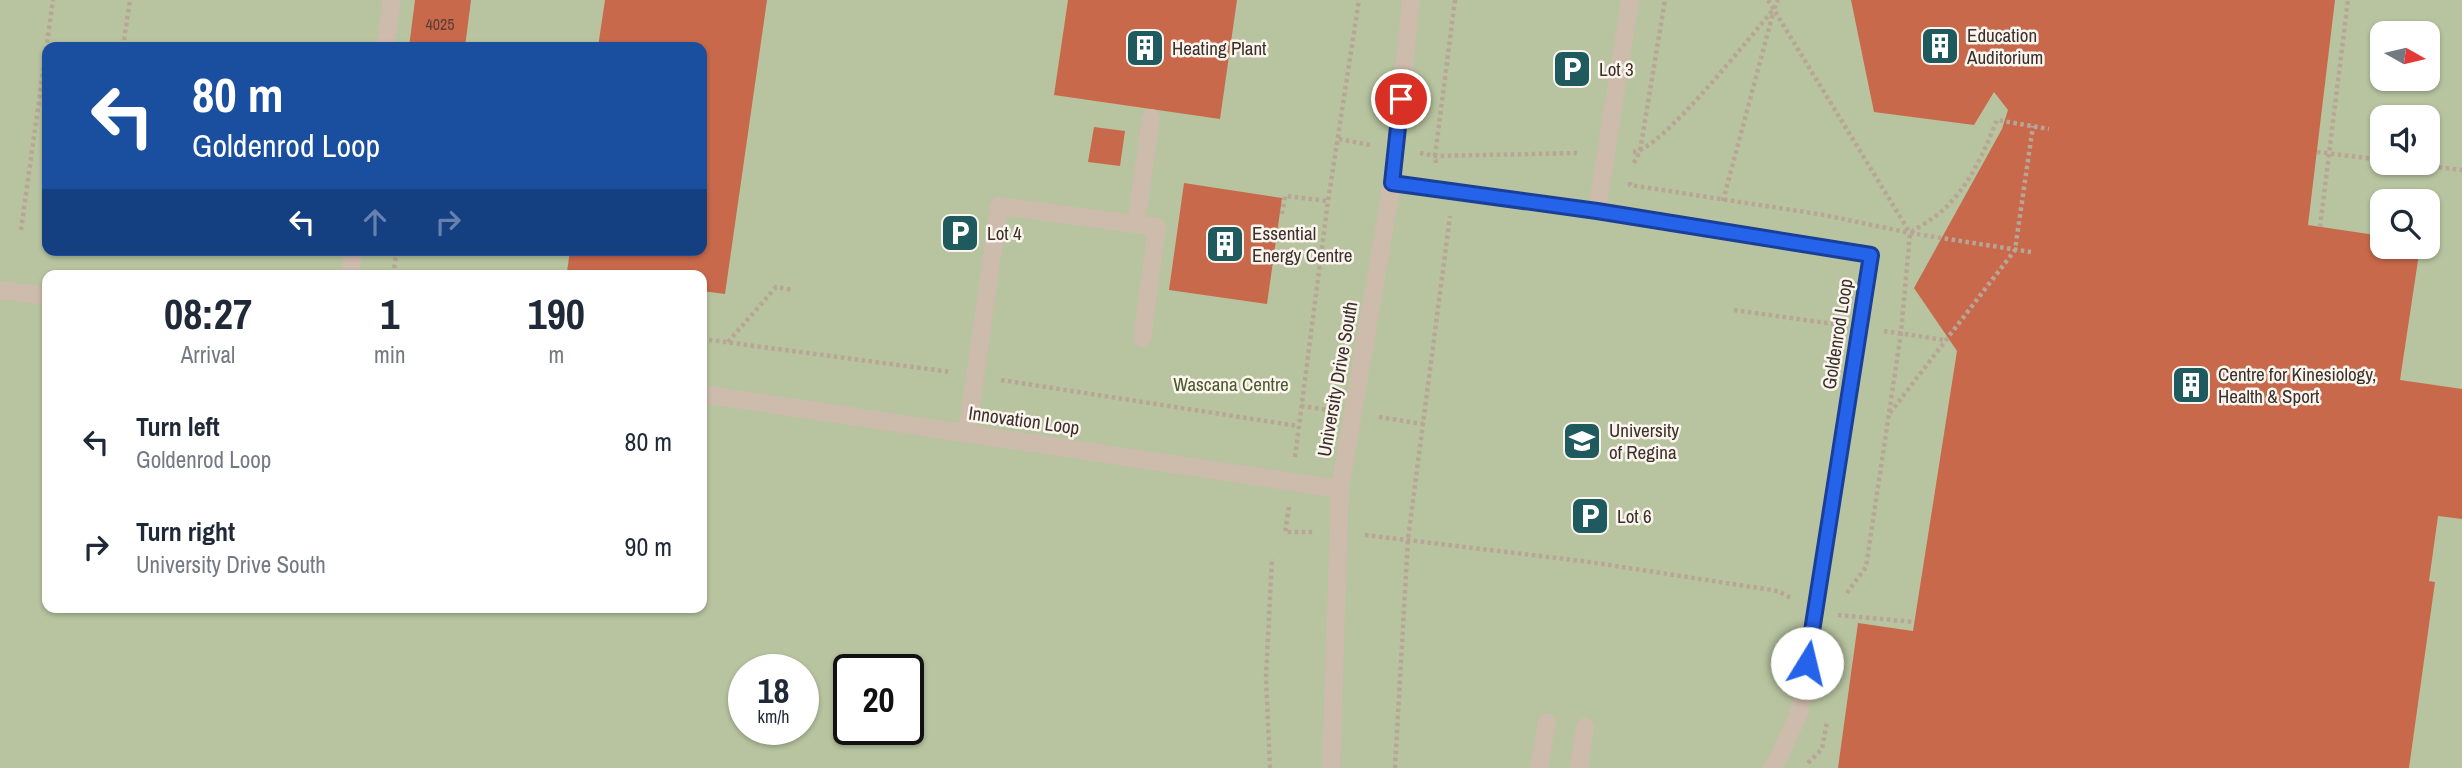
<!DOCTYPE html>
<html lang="en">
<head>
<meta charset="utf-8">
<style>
  :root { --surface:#fff; --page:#f2f2f3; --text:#1f2937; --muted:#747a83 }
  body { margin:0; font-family:"Archivo Narrow",sans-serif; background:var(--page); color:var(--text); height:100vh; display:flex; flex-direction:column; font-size:26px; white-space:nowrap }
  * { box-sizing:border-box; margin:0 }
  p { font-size:23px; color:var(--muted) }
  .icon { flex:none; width:38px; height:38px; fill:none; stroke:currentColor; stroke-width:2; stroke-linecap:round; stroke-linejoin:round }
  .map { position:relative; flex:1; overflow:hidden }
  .details { position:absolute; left:42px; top:270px; width:665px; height:343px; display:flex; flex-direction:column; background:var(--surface); border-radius:14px; box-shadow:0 2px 5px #0004 }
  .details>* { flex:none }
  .top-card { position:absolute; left:42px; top:42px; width:665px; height:214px; border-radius:14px; box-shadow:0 2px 5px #0004; background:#1a4fa0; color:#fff; overflow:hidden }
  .needle { width:46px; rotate:98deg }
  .buttons { position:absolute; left:2370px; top:21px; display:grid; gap:14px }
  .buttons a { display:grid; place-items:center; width:70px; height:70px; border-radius:14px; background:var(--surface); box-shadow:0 2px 5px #0004; font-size:35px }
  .speed { position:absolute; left:728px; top:654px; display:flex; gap:14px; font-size:35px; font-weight:700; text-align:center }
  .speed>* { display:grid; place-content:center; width:91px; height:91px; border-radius:50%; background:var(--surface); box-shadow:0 2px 5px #0004; line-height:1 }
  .speed small { font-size:18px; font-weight:400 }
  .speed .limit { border:4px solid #111; border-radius:10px; background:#fff; color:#111 }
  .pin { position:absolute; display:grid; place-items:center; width:60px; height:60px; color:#fff; margin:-30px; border:4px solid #fff; border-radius:50%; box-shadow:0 2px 7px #0007 }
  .me { position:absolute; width:77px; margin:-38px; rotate:9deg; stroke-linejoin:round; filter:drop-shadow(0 0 5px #0008) }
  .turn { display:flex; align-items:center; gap:24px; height:147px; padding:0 35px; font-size:32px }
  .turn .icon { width:91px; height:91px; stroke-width:2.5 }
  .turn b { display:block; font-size:49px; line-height:60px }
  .lanes { display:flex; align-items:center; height:66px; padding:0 35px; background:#0003; justify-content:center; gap:35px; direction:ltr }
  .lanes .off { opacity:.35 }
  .eta { display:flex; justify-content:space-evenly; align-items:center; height:119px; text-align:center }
  .eta b { font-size:42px; font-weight:700; line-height:49px }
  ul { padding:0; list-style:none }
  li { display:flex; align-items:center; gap:21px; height:105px; padding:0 35px }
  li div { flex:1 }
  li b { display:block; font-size:26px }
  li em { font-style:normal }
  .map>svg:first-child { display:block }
  .green { fill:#b8c4a0; fill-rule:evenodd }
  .building { fill:#c8694b }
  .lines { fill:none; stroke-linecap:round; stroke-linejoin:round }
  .path { stroke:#b9a596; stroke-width:4.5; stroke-dasharray:3.5 3.5; stroke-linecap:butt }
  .minor { stroke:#cdbbac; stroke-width:18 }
  .route-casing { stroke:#184099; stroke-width:18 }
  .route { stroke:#2563eb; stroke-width:12 }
  .labels { text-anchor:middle; stroke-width:5; stroke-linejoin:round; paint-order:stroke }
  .number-label { font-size:16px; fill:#5e3e33 }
  .poi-label { font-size:19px; fill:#3b302b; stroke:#fbf5ee; text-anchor:start }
  .street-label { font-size:19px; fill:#3b302b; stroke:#fbf5ee }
  .park-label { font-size:19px; fill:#4a5a2e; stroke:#fbf5ee }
</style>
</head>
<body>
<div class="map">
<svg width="2462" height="768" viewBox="0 0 2462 768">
  <rect width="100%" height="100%" fill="#f4ebe1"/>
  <!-- green -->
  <path class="green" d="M0 0H2462V768H0ZM2382 33H2427V79H2382ZM47 47H702V250H47ZM2382 117H2427V163H2382ZM2382 201H2427V247H2382ZM47 275H702V607H47ZM744 670H803V730H744ZM849 670H908V730H849Z"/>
  <!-- building -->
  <g class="building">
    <polygon points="415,0 471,0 465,47 409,47"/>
    <polygon points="605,0 767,0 725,294 702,291 702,275 590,275 567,272 570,250 702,250 702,47 598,47"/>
    <polygon points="1068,0 1237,0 1220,119 1054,95"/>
    <polygon points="1851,0 2335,0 2308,225 2382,236 2382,247 2420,247 2400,380 2462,389 2462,519 2438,516 2429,581 2435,582 2409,768 1838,768 1858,623 1913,631 1957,351 1914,288 2002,129 2008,110 1994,92 1974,125 1874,112"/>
    <polygon points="1094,127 1125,131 1120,166 1088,162"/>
    <polygon points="1184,183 1282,198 1267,304 1169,290"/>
  </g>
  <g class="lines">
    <!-- path -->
    <g class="path">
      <polyline points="1768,0 1910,233 2031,252"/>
      <polyline points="123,47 130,0"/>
      <polyline points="1339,139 1370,145"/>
      <path d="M1633 152C1661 151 1752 34 1774 9L1778 0"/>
      <polyline points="2317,152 2382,160"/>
      <polyline points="1420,153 1435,156 1579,153"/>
      <polyline points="1436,163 1435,156 1455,0"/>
      <polyline points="1634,163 1640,151 1665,0"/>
      <polyline points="2404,163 2462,170"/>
      <polyline points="1630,182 1630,185 1824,215 1910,233"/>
      <polyline points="1723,201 1773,13"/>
      <polyline points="1282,214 1285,196 1328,201"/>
      <polyline points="2320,227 2348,0"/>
      <polyline points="21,230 53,0"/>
      <polyline points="393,275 397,250"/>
      <polyline points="1734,310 1834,324"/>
      <polyline points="1884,331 1945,340"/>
      <polyline points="702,339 951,372"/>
      <polyline points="728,342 776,287 793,290"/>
      <polyline points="1001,380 1298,426"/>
      <polyline points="1301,406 1329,410"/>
      <polyline points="1890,413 2015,250 2033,126"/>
      <polyline points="1379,417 1423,424"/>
      <polyline points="1295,457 1328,201 1359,0"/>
      <polyline points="1289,507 1285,532 1314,532"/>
      <polyline points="1365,535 1590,562 1778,591 1791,598"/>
      <path d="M1847 593 1866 567 1901 333 1910 233C1920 226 1933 219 1942 211 1969 187 1984 152 1997 120L2049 129"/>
      <polyline points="1838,615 1914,622"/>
      <polyline points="1808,763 1822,749 1827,722"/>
      <polyline points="1270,768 1266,677 1272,558"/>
      <polyline points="1395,768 1408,539 1450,216"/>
    </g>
    <!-- minor -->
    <g class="minor">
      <polyline points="385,47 392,0"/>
      <polyline points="1392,183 1597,211 1871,255 1799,713 1778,759 1772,768"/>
      <polyline points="1597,211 1630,0"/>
      <polyline points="1136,224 1151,118"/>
      <polyline points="350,275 354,250"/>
      <polyline points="0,290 47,296"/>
      <polyline points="702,394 1340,489"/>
      <polyline points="967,433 999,206 1157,227 1142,338"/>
      <polyline points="1331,768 1340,489 1392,183 1411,0"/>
      <polyline points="1539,768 1547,722"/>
      <polyline points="1579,768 1585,727"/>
    </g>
  </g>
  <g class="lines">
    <defs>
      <polyline id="route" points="1401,99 1392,183 1597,211 1871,255 1807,663"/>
    </defs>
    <!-- route casing -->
    <use href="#route" class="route-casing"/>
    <!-- route -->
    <use href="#route" class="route"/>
  </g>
  <!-- icons -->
  <defs>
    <symbol id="building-square" viewBox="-11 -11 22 22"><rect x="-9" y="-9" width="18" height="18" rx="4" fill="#1f5a5e" stroke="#fbf5ee"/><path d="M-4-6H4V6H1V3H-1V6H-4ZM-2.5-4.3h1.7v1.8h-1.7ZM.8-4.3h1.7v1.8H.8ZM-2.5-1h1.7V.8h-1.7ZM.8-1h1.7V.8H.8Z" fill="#fff"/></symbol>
    <symbol id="parking-square" viewBox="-11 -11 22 22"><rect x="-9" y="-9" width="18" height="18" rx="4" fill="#1f5a5e" stroke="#fbf5ee"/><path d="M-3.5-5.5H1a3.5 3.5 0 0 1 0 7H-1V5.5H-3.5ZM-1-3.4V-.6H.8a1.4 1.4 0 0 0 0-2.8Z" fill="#fff"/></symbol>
    <symbol id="university-square" viewBox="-11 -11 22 22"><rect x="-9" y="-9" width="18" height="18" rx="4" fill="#1f5a5e" stroke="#fbf5ee"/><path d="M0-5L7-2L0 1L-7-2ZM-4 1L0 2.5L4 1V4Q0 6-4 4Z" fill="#fff"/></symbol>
  </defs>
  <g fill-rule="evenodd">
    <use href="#building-square" x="1918" y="24" width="44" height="44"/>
    <use href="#building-square" x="1123" y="26" width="44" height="44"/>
    <use href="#parking-square" x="1550" y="47" width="44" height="44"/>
    <use href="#parking-square" x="938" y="211" width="44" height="44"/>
    <use href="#building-square" x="1203" y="222" width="44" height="44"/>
    <use href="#building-square" x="2169" y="363" width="44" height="44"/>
    <use href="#university-square" x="1560" y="419" width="44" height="44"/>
    <use href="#parking-square" x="1568" y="494" width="44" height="44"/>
  </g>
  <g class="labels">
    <!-- number labels -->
    <g class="number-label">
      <text x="440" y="30">4025</text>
    </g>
    <!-- poi labels -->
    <g class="poi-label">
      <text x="1967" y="42">Education<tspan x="1967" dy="22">Auditorium</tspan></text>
      <text x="1172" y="55">Heating Plant</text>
      <text x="1599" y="76">Lot 3</text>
      <text x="987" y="240">Lot 4</text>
      <text x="1252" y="240">Essential<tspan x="1252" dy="22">Energy Centre</tspan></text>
      <text x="2218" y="381">Centre for Kinesiology,<tspan x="2218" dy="22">Health &amp; Sport</tspan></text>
      <text x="1609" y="437">University<tspan x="1609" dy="22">of Regina</tspan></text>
      <text x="1617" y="523">Lot 6</text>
    </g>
    <!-- street labels -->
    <g class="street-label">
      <text transform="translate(1837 334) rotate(-81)" y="7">Goldenrod Loop</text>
      <text transform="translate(1337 379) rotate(-80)" y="7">University Drive South</text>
      <text transform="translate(1024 420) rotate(8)" y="7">Innovation Loop</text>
    </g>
    <!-- park labels -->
    <g class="park-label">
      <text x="1231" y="391">Wascana Centre</text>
    </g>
  </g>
</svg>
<div class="buttons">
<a><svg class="needle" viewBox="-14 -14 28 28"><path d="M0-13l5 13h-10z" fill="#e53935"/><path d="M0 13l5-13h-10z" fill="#747a83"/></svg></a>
<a><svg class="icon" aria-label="sound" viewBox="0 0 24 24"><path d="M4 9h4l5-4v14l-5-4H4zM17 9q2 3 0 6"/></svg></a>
<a><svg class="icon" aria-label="search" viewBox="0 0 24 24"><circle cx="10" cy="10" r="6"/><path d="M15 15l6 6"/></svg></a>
</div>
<div class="speed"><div>18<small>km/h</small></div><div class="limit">20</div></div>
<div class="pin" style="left:1401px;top:99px;background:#d93025"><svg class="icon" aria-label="arrive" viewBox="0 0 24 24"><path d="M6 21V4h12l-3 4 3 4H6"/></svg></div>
<svg class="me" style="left:1807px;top:663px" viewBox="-20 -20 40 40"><circle r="19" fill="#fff"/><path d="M0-13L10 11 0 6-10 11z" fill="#2563eb"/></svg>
<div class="top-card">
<div class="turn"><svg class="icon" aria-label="left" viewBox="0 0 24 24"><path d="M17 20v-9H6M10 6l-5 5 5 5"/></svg><div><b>80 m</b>Goldenrod Loop</div></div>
<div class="lanes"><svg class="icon" aria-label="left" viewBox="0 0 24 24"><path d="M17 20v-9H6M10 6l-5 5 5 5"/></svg><svg class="icon off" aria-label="ahead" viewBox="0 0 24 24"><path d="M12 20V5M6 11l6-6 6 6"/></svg><svg class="icon off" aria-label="right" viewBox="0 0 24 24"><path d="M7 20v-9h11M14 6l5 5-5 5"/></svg></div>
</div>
<section class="details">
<div class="eta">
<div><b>08:27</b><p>Arrival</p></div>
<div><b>1</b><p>min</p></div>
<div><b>190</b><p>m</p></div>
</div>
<ul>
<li><svg class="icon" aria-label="left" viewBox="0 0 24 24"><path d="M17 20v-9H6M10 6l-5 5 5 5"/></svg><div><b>Turn left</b><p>Goldenrod Loop</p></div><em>80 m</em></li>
<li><svg class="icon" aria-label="right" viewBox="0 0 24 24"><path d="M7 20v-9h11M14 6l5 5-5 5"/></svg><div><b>Turn right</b><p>University Drive South</p></div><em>90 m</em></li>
</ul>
</section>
</div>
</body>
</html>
